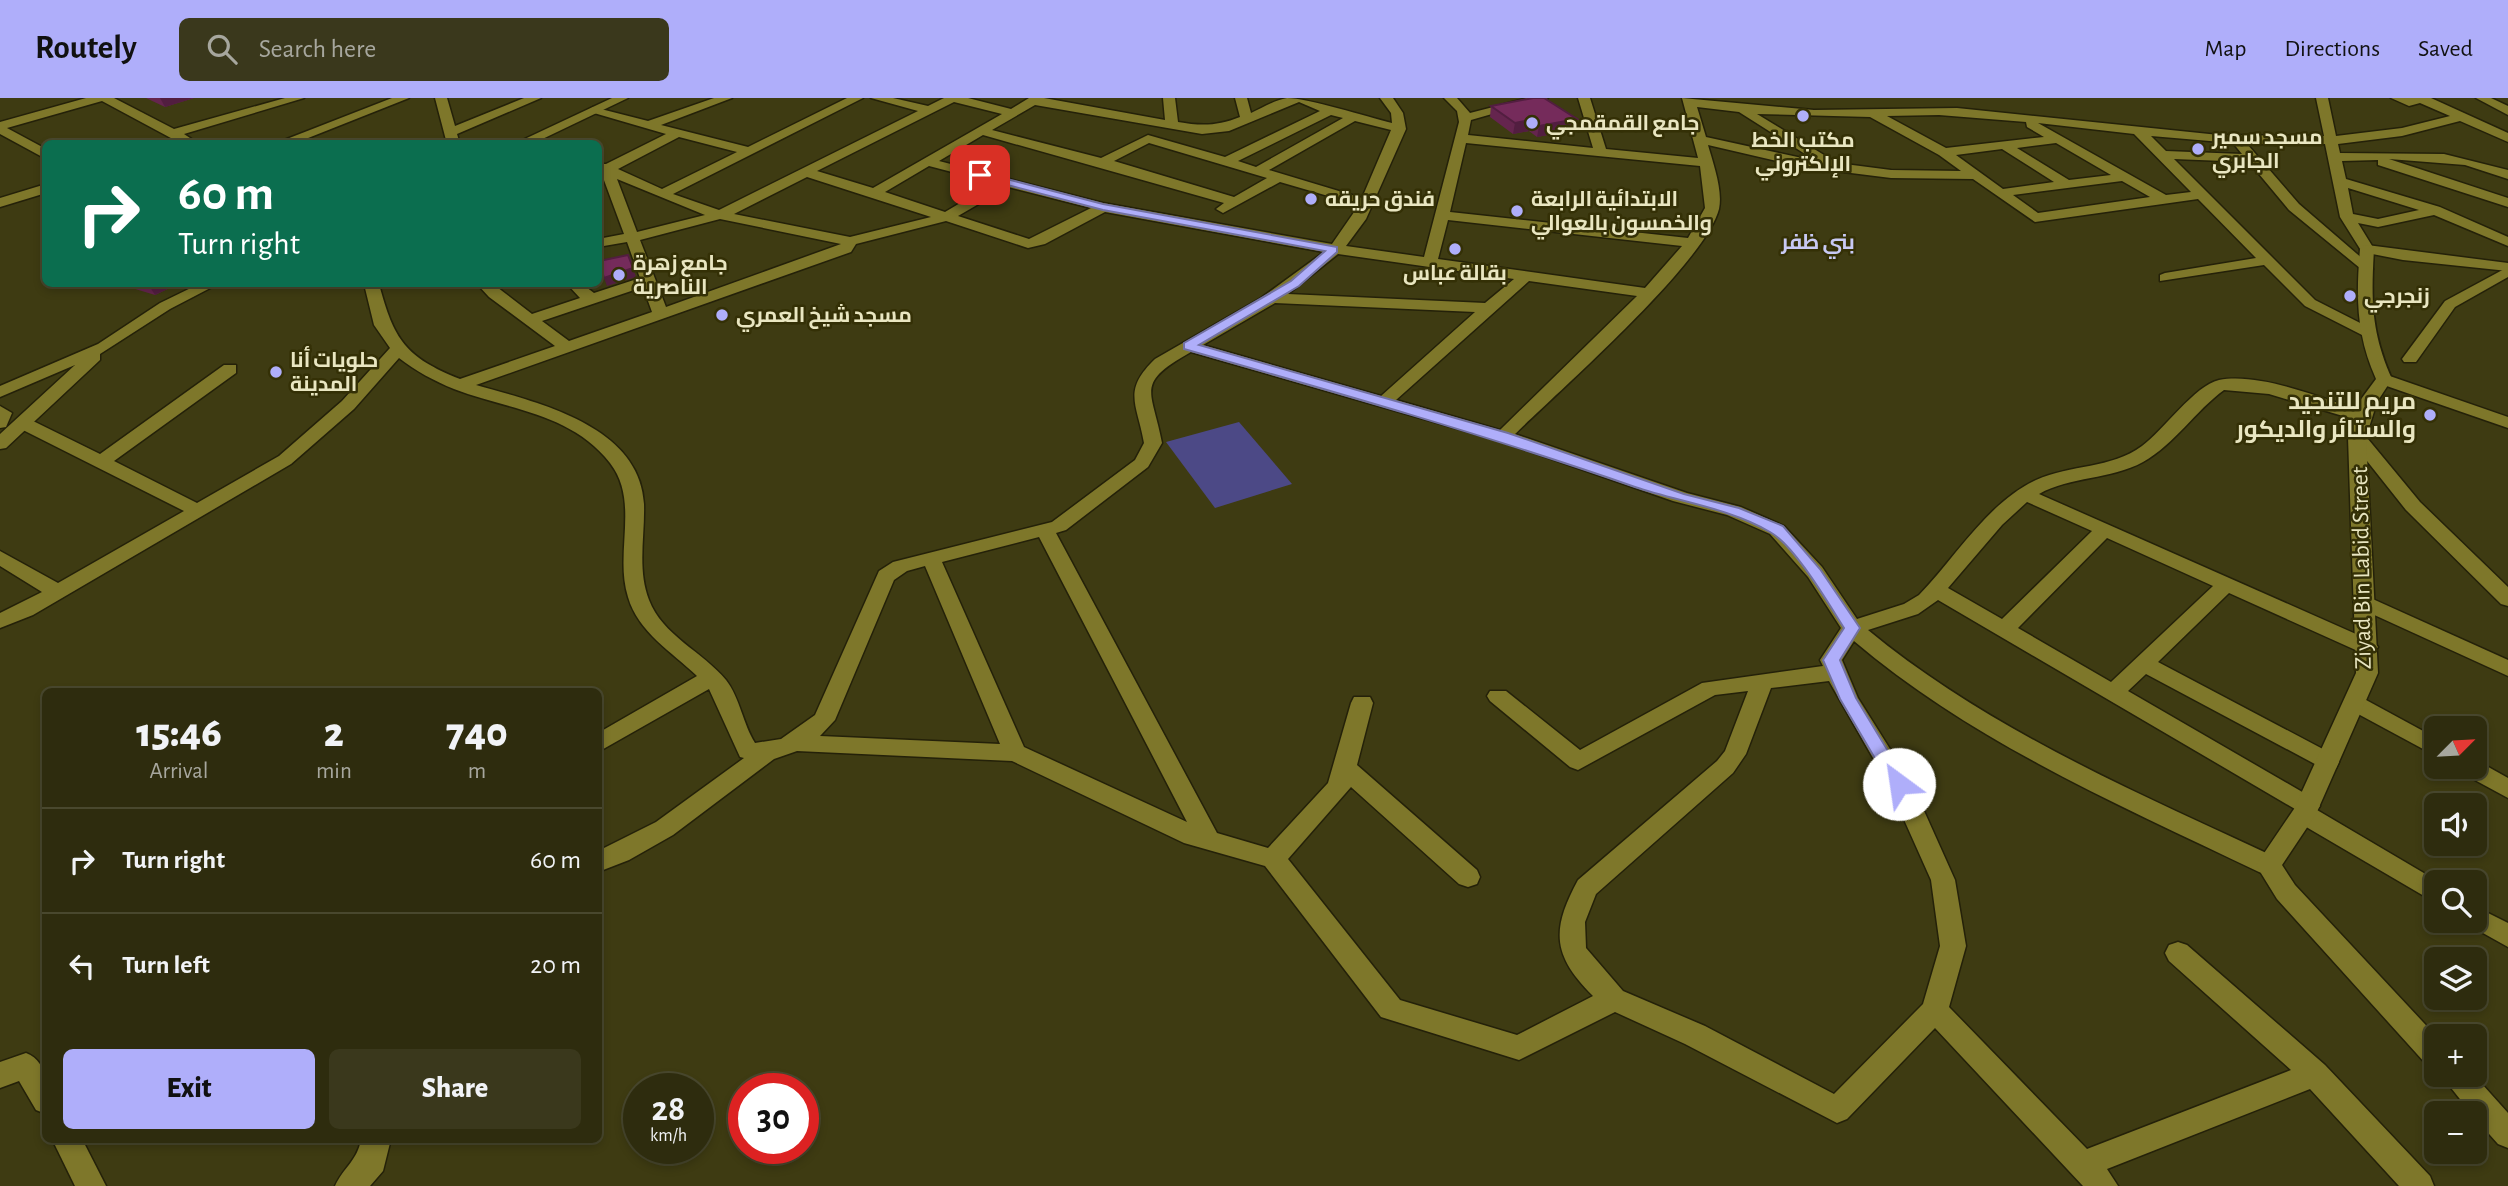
<!DOCTYPE html>
<html lang="en">
<head>
<meta charset="utf-8">
<style>
  :root { --surface:#2e2c0e; --page:#3a381c; --text:#f1f3f6; --muted:#a7a79e; --line:#49482e; --accent:#afaefa }
  body { margin:0; font-family:"Alegreya Sans",Cairo,sans-serif; background:var(--page); color:var(--text); height:100vh; display:flex; flex-direction:column; font-size:26px; white-space:nowrap }
  * { box-sizing:border-box; margin:0 }
  p { font-size:23px; color:var(--muted) }
  .icon { flex:none; width:38px; height:38px; fill:none; stroke:currentColor; stroke-width:2; stroke-linecap:round; stroke-linejoin:round }
  .map { position:relative; flex:1; overflow:hidden }
  .sheet { position:absolute; left:42px; top:590px; width:560px; height:455px; display:flex; flex-direction:column; background:var(--surface); border-radius:10px; box-shadow:0 4px 10px #0003,0 0 0 2px var(--line) }
  .sheet>* { flex:none }
  .top-card { position:absolute; left:42px; top:42px; width:560px; height:147px; border-radius:10px; box-shadow:0 4px 10px #0003,0 0 0 2px var(--line); background:#0b6e4f; color:#fff; overflow:hidden }
  .needle { width:46px; rotate:66deg }
  .tools { position:absolute; left:2424px; top:618px; display:grid; gap:14px }
  .tools a { display:grid; place-items:center; width:63px; height:63px; border-radius:10px; background:var(--surface); box-shadow:0 4px 10px #0003,0 0 0 2px var(--line); font-size:35px }
  .speed { position:absolute; left:623px; top:975px; display:flex; gap:14px; font-size:35px; font-weight:700; text-align:center }
  .speed>* { display:grid; place-content:center; width:91px; height:91px; border-radius:50%; background:var(--surface); box-shadow:0 4px 10px #0003,0 0 0 2px var(--line); line-height:1 }
  .speed small { font-size:18px; font-weight:400 }
  .speed .limit { border:10px solid #d22; background:#fff; color:#111 }
  .pin { position:absolute; display:grid; place-items:center; width:60px; height:60px; color:#fff; margin:-30px; border-radius:14px; box-shadow:0 4px 10px #0006 }
  .me { position:absolute; width:77px; margin:-38px; rotate:329deg; stroke-linejoin:round; filter:drop-shadow(0 0 5px #0008) }
  .turn { display:flex; align-items:center; gap:24px; height:147px; padding:0 21px; font-size:32px }
  .turn .icon { width:91px; height:91px; stroke-width:2.5 }
  .turn b { display:block; font-size:49px; line-height:60px }
  .eta { display:flex; justify-content:space-evenly; align-items:center; height:119px; text-align:center }
  .eta b { font-size:42px; font-weight:800; line-height:49px }
  .primary-button { display:flex; gap:14px; margin-top:auto; padding:14px 21px }
  .primary-button a { flex:1; height:80px; border-radius:10px; background:var(--accent); color:#111; font-size:28px; font-weight:800; line-height:80px; text-align:center }
  .primary-button a+a { background:var(--page); color:var(--text) }
  ul { padding:0; list-style:none }
  li { display:flex; align-items:center; gap:21px; height:105px; padding:0 21px; border-top:2px solid var(--line) }
  li div { flex:1 }
  li b { display:block; font-size:26px }
  li em { font-style:normal }
  header { display:flex; align-items:center; gap:42px; box-sizing:border-box; height:98px; padding:0 35px; background:var(--accent); color:#111 }
  header strong { font-size:33px }
  nav { display:flex; gap:38px; margin-inline-start:auto; font-size:24px }
  .search { width:490px; height:63px; background:var(--page); display:flex; align-items:center; gap:18px; box-sizing:border-box; padding:0 24px; border-radius:10px; color:var(--muted); font-size:26px }
  .map>svg:first-child { display:block }
  .green { fill:#4c4986 }
  .lines { fill:none; stroke-linecap:round; stroke-linejoin:round }
  .minor-casing { stroke:#242109; stroke-width:3 }
  .tertiary-casing { stroke:#242109; stroke-width:3 }
  .secondary-casing { stroke:#242109; stroke-width:3 }
  .minor { fill:#7e772a; fill-rule:evenodd }
  .tertiary { fill:#7e772a; fill-rule:evenodd }
  .secondary { fill:#7e772a; fill-rule:evenodd }
  .wall { fill:#65254e }
  .shaded-wall { fill:#521e40 }
  .building { fill:#752b5b; stroke:#521e40; stroke-width:2 }
  .route { fill:#afaefa; stroke:#7271a2; stroke-width:2 }
  .poi-dot { fill:#afaefa; stroke:#343006; stroke-width:2.5 }
  .labels { text-anchor:middle; stroke-width:5; stroke-linejoin:round; paint-order:stroke }
  .far-poi-label { font-size:21px; font-weight:bold; fill:#e9e6c1; stroke:#343006; text-anchor:start }
  .far-neighbourhood-label { font-size:21px; font-weight:bold; fill:#c8c9f4; stroke:#343006 }
  .poi-label { font-size:24px; font-weight:bold; fill:#e9e6c1; stroke:#343006; text-anchor:end }
  .street-label { font-size:24px; fill:#e9e6c1; stroke:#343006 }
</style>
</head>
<body>
<header>
<strong>Routely</strong>
<div class="search"><svg class="icon" aria-label="search" viewBox="0 0 24 24"><circle cx="10" cy="10" r="6"/><path d="M15 15l6 6"/></svg>Search here</div>
<nav><a>Map</a><a>Directions</a><a>Saved</a></nav>
</header>
<div class="map">
<svg width="2508" height="1088" viewBox="0 0 2508 1088">
  <rect width="100%" height="100%" fill="#3e3b12"/>
  <!-- green -->
  <polygon class="green" points="1239,324 1292,386 1215,410 1166,344"/>
  <g class="lines">
    <defs>
      <g id="minor">
        <polygon points="86,0 114,0 174,31 285,0 304,0 184,36 199,46 182,46 102,3 7,30 46,51 46,61 0,36 0,24"/>
        <polygon points="392,0 409,0 293,46 274,46"/>
        <polygon points="435,0 447,0 455,28 524,0 541,0 457,36 460,46 447,46"/>
        <path d="M714 0H732L661 27 748 49 847 0H863L673 96 719 112 918 13 871 0H893L928 8 944 0H968L1011 11 1029 0H1044L1165 22 1163 0H1175L1178 24C1201 28 1218 28 1240 19L1235 0H1247L1251 15C1262 10 1275 2 1287 0 1307 0 1368 19 1392 25L1391 15 1380 0H1393L1403 15 1406 31 1366 121 1346 148 1424 159 1459 24 1457 13 1444 0H1457L1470 15 1528 0H1548L1471 22 1468 37 1593 50 1578 0H1590L1606 51 1698 60 1682 0 1814 12 1957 10 2219 37 2324 38 2316 0H2328L2336 38 2402 30 2450 18 2420 5 2409 8 2391 0H2431L2508 35V44L2460 23 2402 38 2338 46 2340 55 2444 56 2508 72V81L2465 67 2389 61 2508 100V109L2378 67V62L2342 63 2346 81 2440 109 2508 139V148L2434 117 2378 129 2358 125 2374 151 2367 155 2362 154 2340 119 2325 46H2247L2299 106 2371 168 2373 171 2366 175 2289 112 2249 64 2174 61 2315 202 2370 230 2372 233 2364 238 2305 208 2264 167 2160 183V177L2165 175 2256 160 2198 101 2035 124 1973 81 1891 80 1803 69 1708 47C1713 65 1723 92 1719 111 1705 165 1561 291 1515 336L1687 395 1741 409 1784 428 1822 469 1857 521 1904 506 1919 497C1956 459 1987 405 2036 382 2071 366 2111 371 2142 348 2163 333 2195 287 2219 282 2263 274 2327 303 2369 315L2372 319 2363 324 2269 296 2224 292C2195 313 2175 346 2143 364 2110 382 2071 378 2039 396L2374 544 2378 549 2374 554H2360L2229 495 2158 564 2336 658 2339 664 2336 670 2328 673 2146 576 2128 593 2316 702 2320 708 2317 712 2439 784H2436V805L2296 723 2292 716 2295 711 1938 502 1918 516 1868 532C1989 632 2136 694 2277 760L2280 767 2277 774 2268 777 2259 774C2119 707 1973 644 1854 543L1842 562 1858 600 1912 686 1955 782 1966 848 1949 909 2087 1051 2291 972 2169 863 2165 855 2169 847 2178 844 2187 847 2325 967 2430 1078 2434 1088H2399L2310 991 2107 1071 2118 1088H2083L1935 930 1847 1021 1837 1025 1685 946 1615 914 1519 962 1381 919 1265 768 1184 745 1012 663 797 653 774 661 673 737 629 762 598 774V753L656 724 744 660 740 659 709 591 598 654V635L697 578C672 554 638 534 628 499 614 455 640 403 610 365 571 315 509 312 454 291 434 283 416 273 399 260L354 311 291 366 33 517 0 530V515L42 494 0 468V453L58 485 184 413 17 329 14 325 17 321H29L100 356 224 267H236V275L114 363 197 405 279 358 342 303 390 250 374 227 364 186H379C394 242 405 259 460 281L555 248 489 199 477 186H493L532 216 580 200 567 186H582L594 195 640 180 627 144 598 149V141L624 136 598 66H606L666 36 587 13 593 9 648 23ZM954 4 1002 16 873 90 817 73ZM1299 4 1320 13 1225 59 1148 37 1101 60 992 32 1035 7 1202 36 1229 33ZM1697 9 1739 14 1816 63 1706 39ZM1757 16 1870 19 1939 57 1961 73 1891 72 1837 65ZM1331 17 1343 20 1256 69 1238 63ZM1939 17 2026 24 2027 29 2044 39 1946 50 1887 18ZM1355 23 1391 32 1362 100 1269 72ZM2038 25 2134 36 2191 94 2166 97ZM983 37 1224 105 1216 111 1223 115 1280 84 1359 107 1332 146 1103 105 939 63ZM2151 38 2233 45 2242 56 2166 53ZM679 39 737 54 662 91 618 71ZM1149 45 1267 80 1234 99 1114 63ZM1466 45 1700 68 1705 110 1688 140 1450 114ZM2056 45 2111 77 2069 82 2017 50ZM2002 51 2054 84 2003 91 1956 57ZM929 68 994 85 945 114 885 94ZM807 79 931 119 850 139 734 116ZM617 81 705 117 637 134ZM2122 83 2150 99 2038 115 2013 97ZM1008 89 1091 110 1029 141 958 118ZM2348 90 2419 112 2378 121 2353 116ZM1105 114 1324 154 1261 200 1155 261C1122 293 1137 305 1144 345L1135 362 1052 424 893 464 879 473 815 617 781 641 755 645C743 626 740 600 726 582 703 554 662 537 649 502 637 471 645 438 644 406 640 327 536 304 476 287L851 154 856 146 946 123 1028 150 1045 146ZM720 121 841 146 666 209 640 142ZM1448 122 1682 148 1645 190 1438 161ZM1338 156 1514 181 1485 205 1288 196ZM1529 183 1637 198 1500 332 1396 302ZM643 189 652 214 569 243 542 223ZM1275 205 1475 214 1381 298 1203 247ZM1191 254 1497 342 1673 403 1727 417 1770 436 1808 479 1841 530 1820 562 1823 568 1702 585 1580 652 1506 593H1490L1487 598 1490 603 1570 669 1578 672 1715 597 1748 593 1725 653 1717 663 1578 782C1551 832 1552 857 1593 898L1517 937 1400 902 1288 761 1351 689 1459 786 1468 789 1477 786 1480 779 1477 772 1357 667 1373 605 1370 599H1354L1351 605 1328 685 1268 750 1217 735 1056 435 1066 432 1148 369 1162 345C1152 291 1134 286 1191 254ZM2027 404 2092 433 2002 521 1948 490 2002 427ZM1039 439 1187 724 1024 649 942 464ZM2107 440 2213 488 2111 584 2018 530ZM925 468 1000 646 820 638 835 622 894 482 907 473ZM1829 583 1889 688 1931 782 1940 848 1923 906 1834 996 1705 928 1623 893 1586 850 1585 824 1596 796 1733 675 1746 656 1771 590Z"/>
        <polygon points="2476,0 2491,0 2508,8 2508,17"/>
        <polygon points="46,86 46,95 0,109 0,100"/>
        <polygon points="2508,169 2508,179 2455,209 2416,264 2404,264 2402,261 2445,203"/>
        <polygon points="2384,276 2508,319 2508,330 2378,285 2378,277"/>
        <polygon points="2357,334 2363,335 2420,404 2508,489 2508,508 2501,506 2406,412 2348,339"/>
        <polygon points="2366,498 2508,562 2508,578 2359,510 2356,505 2359,500"/>
        <polygon points="2355,596 2436,640 2436,658 2347,610 2344,604 2347,598"/>
        <polygon points="2474,661 2508,680 2508,700 2460,674 2457,668 2474,668"/>
        <polygon points="2474,808 2508,825 2508,849 2465,825 2464,822 2474,822"/>
        <path d="M26 955C51 965 46 994 46 1016L36 1012 19 983 0 990V964Z"/>
        <polygon points="52,1041 82,1041 106,1088 75,1088"/>
        <path d="M361 1041H391L383 1073 370 1088H335C343 1070 358 1062 361 1041Z"/>
      </g>
      <polygon id="tertiary" points="2367,147 2508,165 2508,173 2403,162 2362,154 2362,148"/>
      <g id="secondary">
        <polygon points="612,0 628,0 532,46 514,46"/>
        <path d="M2367 147 2374 151C2371 202 2371 234 2392 281L2377 304 2366 339 2378 575 2316 716 2282 767 2295 787 2436 938V970L2426 966 2277 801 2256 767 2294 711 2356 575 2348 339 2359 304 2376 281C2356 236 2356 199 2360 151Z"/>
        <polygon points="199,186 218,186 170,211 100,256 100,262 6,350 0,351 0,336 75,267 0,299 0,288 98,246 160,205"/>
        <polygon points="0,308 12,315 6,329 0,330"/>
        <polygon points="2440,976 2473,976 2508,1015 2508,1050 2498,1046 2474,1019 2474,1015 2471,1015"/>
      </g>
    </defs>
    <!-- minor casing -->
    <use href="#minor" class="minor-casing"/>
    <!-- tertiary casing -->
    <use href="#tertiary" class="tertiary-casing"/>
    <!-- secondary casing -->
    <use href="#secondary" class="secondary-casing"/>
    <!-- minor -->
    <use href="#minor" class="minor"/>
    <!-- tertiary -->
    <use href="#tertiary" class="tertiary"/>
    <!-- secondary -->
    <use href="#secondary" class="secondary"/>
  </g>
  <!-- wall -->
  <g class="wall">
    <polygon points="146,0 194,0 165,9"/>
    <polygon points="1491,8 1577,21 1575,32 1537,39 1529,33 1513,36 1490,19"/>
    <polygon points="119,186 178,186 155,197"/>
  </g>
  <!-- shaded-wall -->
  <g class="shaded-wall">
    <polygon points="160,0 194,0 165,9"/>
    <polygon points="1577,21 1575,32 1537,39 1539,28"/>
    <polygon points="1530,22 1529,33 1513,36 1515,25"/>
    <polygon points="633,170 636,179 607,188 604,180"/>
    <polygon points="148,186 178,186 155,197"/>
  </g>
  <!-- building -->
  <g class="building">
    <polygon points="1533,0 1544,0 1577,21 1539,28 1530,22 1515,25 1491,8"/>
    <polygon points="628,157 633,170 604,180 599,163"/>
  </g>
  <!-- route -->
  <path class="route" d="M980 74 1103 106 1337 149V154L1299 188 1199 247 1508 335 1684 396 1739 410 1783 428 1820 471 1860 530 1840 562 1856 600 1908 686 1906 691H1893L1840 601 1823 562 1844 530C1828 505 1795 448 1770 434 1729 410 1679 404 1635 389 1486 337 1335 294 1184 251V245L1291 183 1325 153 1103 112 977 79Z"/>
  <!-- markers -->
  <g class="poi-dot">
    <circle cx="1803" cy="18" r="7"/>
    <circle cx="1532" cy="25" r="7"/>
    <circle cx="2198" cy="51" r="7"/>
    <circle cx="1311" cy="101" r="7"/>
    <circle cx="1517" cy="113" r="7"/>
    <circle cx="1455" cy="151" r="7"/>
    <circle cx="619" cy="177" r="7"/>
    <circle cx="2350" cy="198" r="7"/>
    <circle cx="722" cy="217" r="7"/>
    <circle cx="276" cy="274" r="7"/>
    <circle cx="2430" cy="317" r="7"/>
  </g>
  <g class="labels">
    <!-- far-poi labels -->
    <g class="far-poi-label">
      <text x="1546" y="32">جامع القمقمجي</text>
      <text x="2212" y="46">مسجد سمير<tspan x="2212" dy="24">الجابري</tspan></text>
      <text x="1803" y="49" text-anchor="middle">مكتب الخط<tspan x="1803" dy="24">الإلكتروني</tspan></text>
      <text x="1325" y="108">فندق حريقه</text>
      <text x="1531" y="108">الابتدائية الرابعة<tspan x="1531" dy="24">والخمسون بالعوالي</tspan></text>
      <text x="633" y="172">جامع زهرة<tspan x="633" dy="24">الناصرية</tspan></text>
      <text x="1455" y="182" text-anchor="middle">بقالة عباس</text>
      <text x="2364" y="205">زنجرجي</text>
      <text x="736" y="224">مسجد شيخ العمري</text>
      <text x="290" y="269">حلويات أنا<tspan x="290" dy="24">المدينة</tspan></text>
    </g>
    <!-- far-neighbourhood labels -->
    <g class="far-neighbourhood-label">
      <text x="1818" y="151">بني ظفر</text>
    </g>
    <!-- poi labels -->
    <g class="poi-label">
      <text x="2416" y="311">مريم للتنجيد<tspan x="2416" dy="28">والستائر والديكور</tspan></text>
    </g>
    <!-- street labels -->
    <g class="street-label">
      <text transform="translate(2361 470) rotate(-91)" y="8">Ziyad Bin Labid Street</text>
    </g>
  </g>
</svg>
<div class="tools">
<a><svg class="needle" viewBox="-14 -14 28 28"><path d="M0-13l5 13h-10z" fill="#e53935"/><path d="M0 13l5-13h-10z" fill="#a7a79e"/></svg></a>
<a><svg class="icon" aria-label="sound" viewBox="0 0 24 24"><path d="M4 9h4l5-4v14l-5-4H4zM17 9q2 3 0 6"/></svg></a>
<a><svg class="icon" aria-label="search" viewBox="0 0 24 24"><circle cx="10" cy="10" r="6"/><path d="M15 15l6 6"/></svg></a>
<a><svg class="icon" aria-label="layers" viewBox="0 0 24 24"><path d="M12 4l9 5-9 5-9-5zM3 14l9 5 9-5"/></svg></a>
<a>+</a>
<a>−</a>
</div>
<div class="speed"><div>28<small>km/h</small></div><div class="limit">30</div></div>
<div class="pin" style="left:980px;top:77px;background:#d93025"><svg class="icon" aria-label="arrive" viewBox="0 0 24 24"><path d="M6 21V4h12l-3 4 3 4H6"/></svg></div>
<svg class="me" style="left:1899px;top:686px" viewBox="-20 -20 40 40"><circle r="19" fill="#fff"/><path d="M0-13L10 11 0 6-10 11z" fill="#afaefa"/></svg>
<div class="top-card">
<div class="turn"><svg class="icon" aria-label="right" viewBox="0 0 24 24"><path d="M7 20v-9h11M14 6l5 5-5 5"/></svg><div><b>60 m</b>Turn right</div></div>
</div>
<section class="sheet">
<div class="eta">
<div><b>15:46</b><p>Arrival</p></div>
<div><b>2</b><p>min</p></div>
<div><b>740</b><p>m</p></div>
</div>
<ul>
<li><svg class="icon" aria-label="right" viewBox="0 0 24 24"><path d="M7 20v-9h11M14 6l5 5-5 5"/></svg><div><b>Turn right</b></div><em>60 m</em></li>
<li><svg class="icon" aria-label="left" viewBox="0 0 24 24"><path d="M17 20v-9H6M10 6l-5 5 5 5"/></svg><div><b>Turn left</b></div><em>20 m</em></li>
</ul>
<div class="primary-button"><a>Exit</a><a>Share</a></div>
</section>
</div>
</body>
</html>
